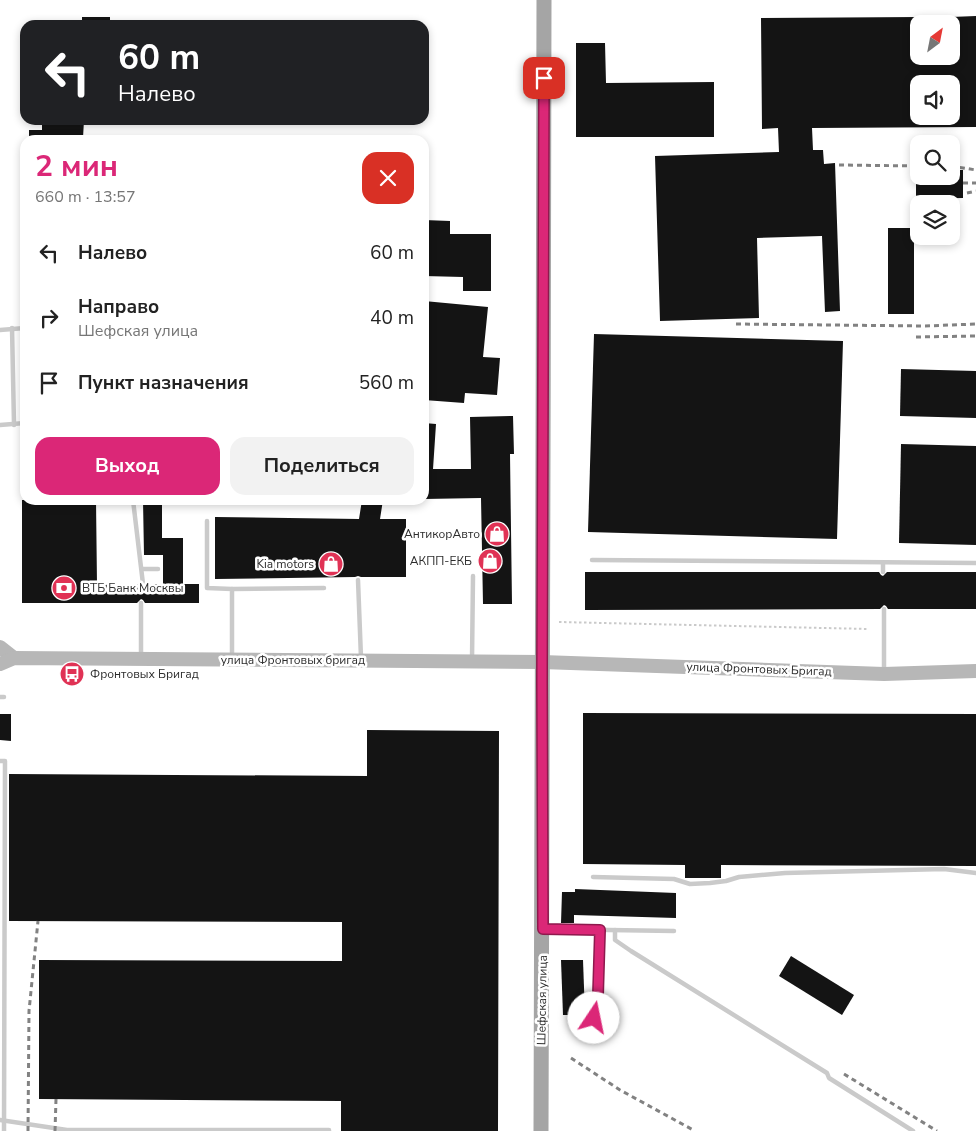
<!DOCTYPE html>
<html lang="ru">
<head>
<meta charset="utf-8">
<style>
  :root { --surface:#fff; --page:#f2f2f2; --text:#222; --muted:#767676; --accent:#db2777 }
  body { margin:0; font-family:"Nunito Sans",sans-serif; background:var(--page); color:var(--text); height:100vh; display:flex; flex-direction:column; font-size:19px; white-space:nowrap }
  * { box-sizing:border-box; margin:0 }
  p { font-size:16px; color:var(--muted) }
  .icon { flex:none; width:28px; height:28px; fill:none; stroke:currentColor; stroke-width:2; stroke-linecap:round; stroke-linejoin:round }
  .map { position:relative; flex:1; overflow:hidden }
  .details { position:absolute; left:20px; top:135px; width:409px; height:370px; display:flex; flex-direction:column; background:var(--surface); border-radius:15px; box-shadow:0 2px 8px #0003 }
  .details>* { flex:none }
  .top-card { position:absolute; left:20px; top:20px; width:409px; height:105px; border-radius:15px; box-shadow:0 2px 8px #0003; background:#202124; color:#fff; overflow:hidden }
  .needle { width:32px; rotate:32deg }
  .controls { position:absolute; left:910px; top:15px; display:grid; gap:10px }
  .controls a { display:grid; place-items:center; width:50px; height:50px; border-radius:10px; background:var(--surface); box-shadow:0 2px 8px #0003; font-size:25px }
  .pin { position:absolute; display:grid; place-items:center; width:42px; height:42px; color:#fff; margin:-21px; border-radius:10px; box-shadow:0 2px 8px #0006 }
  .me { position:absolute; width:55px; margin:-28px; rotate:11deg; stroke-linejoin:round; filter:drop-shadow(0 0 4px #0008) }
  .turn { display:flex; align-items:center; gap:18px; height:105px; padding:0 15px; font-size:22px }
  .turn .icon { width:65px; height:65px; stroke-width:2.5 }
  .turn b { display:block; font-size:35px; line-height:42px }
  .round { display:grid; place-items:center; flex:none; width:52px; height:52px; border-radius:15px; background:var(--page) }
  .head { display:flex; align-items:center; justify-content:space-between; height:85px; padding:0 15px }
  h1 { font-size:30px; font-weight:700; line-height:38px; color:var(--accent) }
  .button { display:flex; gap:10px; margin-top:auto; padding:10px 15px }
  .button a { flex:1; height:58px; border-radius:15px; background:var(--accent); color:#fff; font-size:20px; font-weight:700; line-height:58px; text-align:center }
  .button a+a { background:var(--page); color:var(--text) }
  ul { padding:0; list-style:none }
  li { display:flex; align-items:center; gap:15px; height:65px; padding:0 15px }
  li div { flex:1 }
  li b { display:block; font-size:19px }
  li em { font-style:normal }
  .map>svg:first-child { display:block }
  .building { fill:#141414; fill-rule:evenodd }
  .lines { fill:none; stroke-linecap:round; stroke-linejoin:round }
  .path { stroke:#cacaca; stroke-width:2; stroke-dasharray:2.5 2.5; stroke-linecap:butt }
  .service { stroke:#cacaca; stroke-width:4.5 }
  .secondary { stroke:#b7b7b7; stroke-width:14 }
  .primary { stroke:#a5a5a5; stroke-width:15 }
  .rail { stroke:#828282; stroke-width:3; stroke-dasharray:5 4; stroke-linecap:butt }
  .route-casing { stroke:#8e194d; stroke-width:12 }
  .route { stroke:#db2777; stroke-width:9 }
  .labels { text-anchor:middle; stroke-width:5; stroke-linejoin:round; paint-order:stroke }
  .poi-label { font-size:12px; fill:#2d2d2d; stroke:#fff; text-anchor:end }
  .street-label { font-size:12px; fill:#2d2d2d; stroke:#fff }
</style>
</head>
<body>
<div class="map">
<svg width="976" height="1131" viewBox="0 0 976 1131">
  <rect width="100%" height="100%" fill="#fff"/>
  <!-- building -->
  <g class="building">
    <path d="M976 16V127L812 128 813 150H823L824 164 835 163 840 311 825 312 822 236 757 238 759 318 660 321 655 156 779 152 778 128 762 129 761 18 919 17V56H951V17ZM919 84H951V116H919Z"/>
    <rect x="82" y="17" width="28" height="8"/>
    <polygon points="576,43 605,43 606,83 714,82 714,137 576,137"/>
    <polygon points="42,120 84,120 83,138 29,140 29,130 42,130"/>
    <polygon points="951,170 963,170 963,198 916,199 916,176 951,176"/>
    <polygon points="424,220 450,221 450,234 491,234 491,291 463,291 463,277 424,276"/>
    <rect x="888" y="228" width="26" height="86"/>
    <polygon points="424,301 488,307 483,357 500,358 497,395 465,393 464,403 424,400"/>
    <polygon points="594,334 843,341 837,539 588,532"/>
    <polygon points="901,369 976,371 976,418 900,416"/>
    <polygon points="513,416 514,454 510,454 512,604 483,604 481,498 424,499 424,423 436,424 433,469 471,469 470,417"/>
    <polygon points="901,444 976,446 976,545 899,543"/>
    <polygon points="22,500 96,500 97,585 139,584 143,588 147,584 163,584 163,555 144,555 143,500 162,500 162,538 183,538 183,584 199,584 199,603 145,603 143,600 141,599 137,603 22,603"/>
    <polygon points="362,500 383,500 380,519 406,519 406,577 361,577 358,576 355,577 215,579 215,517 359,519"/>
    <polygon points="585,572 879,572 881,575 883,576 887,572 976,572 976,609 888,609 886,606 884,605 880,609 585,610"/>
    <polygon points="583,713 976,714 976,866 721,865 721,878 685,878 685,865 583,864"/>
    <polygon points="0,714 11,714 11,741 0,740"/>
    <polygon points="367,730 499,731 498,1131 341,1131 341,1101 39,1099 39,960 342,961 342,922 9,921 9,774 367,776"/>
    <polygon points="575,889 676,893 676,918 574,915 574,923 561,923 562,892 575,892"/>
    <polygon points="791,956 854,995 842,1015 779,976"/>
    <polygon points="561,960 583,960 585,1015 563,1015"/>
  </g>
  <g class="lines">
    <!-- path -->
    <polyline class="path" points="559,622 868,629"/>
    <!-- service -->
    <g class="service">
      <polyline points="12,328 14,425"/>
      <polyline points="0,330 25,328"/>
      <polyline points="0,425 25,423"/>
      <polyline points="133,500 143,584"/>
      <polyline points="207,521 207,588 232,589 232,659"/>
      <polyline points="592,560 976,563"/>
      <polyline points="883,563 883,572"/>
      <polyline points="142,569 158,569"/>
      <polyline points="358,580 361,658"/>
      <polyline points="232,589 324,588"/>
      <polyline points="884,609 884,672"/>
      <polyline points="141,657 141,603"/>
      <polyline points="472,660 473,576"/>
      <polyline points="0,697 4,697"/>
      <polyline points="0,761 5,761 4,1131"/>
      <polyline points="593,877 674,879 690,884 710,883 726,881 739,877 785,873 944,869 976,873"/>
      <polyline points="544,929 674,931"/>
      <polyline points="615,930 615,940 631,951 827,1073 829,1078 913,1131"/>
      <polyline points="594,1018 593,1002 598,995 600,930"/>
      <polyline points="0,1120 67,1130 329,1130 329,1131"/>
    </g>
    <!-- secondary -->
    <g class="secondary">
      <polyline points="0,647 14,658"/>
      <polyline points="0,664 14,658 542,662 884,674 976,671"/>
    </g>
    <!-- primary -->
    <path class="primary" d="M541 1131C543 754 543 377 544 0"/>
    <!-- rail -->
    <g class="rail">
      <polyline points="839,165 919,166"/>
      <polyline points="951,166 976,170"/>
      <polyline points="963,183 976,183"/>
      <polyline points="967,193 976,191"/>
      <polyline points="736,324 925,326 976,324"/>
      <polyline points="916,337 976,336"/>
      <polyline points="571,1058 620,1090 695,1131"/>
      <polyline points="844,1074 937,1131"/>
      <polyline points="28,1131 29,1011 38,921"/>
      <polyline points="55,1131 56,1099"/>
    </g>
  </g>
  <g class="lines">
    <defs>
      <polyline id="route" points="544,78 542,682 543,929 600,930 598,995 593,1002 594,1018"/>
    </defs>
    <!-- route casing -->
    <use href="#route" class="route-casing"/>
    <!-- route -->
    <use href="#route" class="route"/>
  </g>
  <!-- icons -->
  <defs>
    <symbol id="shop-disc" viewBox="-11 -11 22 22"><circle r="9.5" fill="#e03255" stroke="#fff"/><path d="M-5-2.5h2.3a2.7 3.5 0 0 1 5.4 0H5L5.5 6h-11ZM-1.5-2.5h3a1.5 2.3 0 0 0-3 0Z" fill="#fff"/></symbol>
    <symbol id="bank-disc" viewBox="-11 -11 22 22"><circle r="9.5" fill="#e03255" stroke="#fff"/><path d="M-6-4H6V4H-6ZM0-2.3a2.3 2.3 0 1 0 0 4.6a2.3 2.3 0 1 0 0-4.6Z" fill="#fff"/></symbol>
    <symbol id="bus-disc" viewBox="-11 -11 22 22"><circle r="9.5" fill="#e03255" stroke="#fff"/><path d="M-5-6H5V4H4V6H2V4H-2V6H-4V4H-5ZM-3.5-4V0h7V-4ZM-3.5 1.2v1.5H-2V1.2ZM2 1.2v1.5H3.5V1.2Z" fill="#fff"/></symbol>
  </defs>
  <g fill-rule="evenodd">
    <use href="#shop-disc" x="483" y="520" width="28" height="28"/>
    <use href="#shop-disc" x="476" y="547" width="28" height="28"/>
    <use href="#shop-disc" x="317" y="550" width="28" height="28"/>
    <use href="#bank-disc" x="50" y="574" width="28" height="28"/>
    <use href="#bus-disc" x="58" y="660" width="28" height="28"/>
  </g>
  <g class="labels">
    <!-- poi labels -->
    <g class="poi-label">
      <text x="480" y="538">АнтикорАвто</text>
      <text x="472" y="565">АКПП-ЕКБ</text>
      <text x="314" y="568">Kia motors</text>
      <text x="82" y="592" text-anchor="start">ВТБ Банк Москвы</text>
      <text x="90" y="678" text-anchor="start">Фронтовых Бригад</text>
    </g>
    <!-- street labels -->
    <g class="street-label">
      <text x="293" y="664">улица Фронтовых бригад</text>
      <text transform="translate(759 669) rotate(2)" y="4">улица Фронтовых Бригад</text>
      <text transform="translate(542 1000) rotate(-89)" y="4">Шефская улица</text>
    </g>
  </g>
</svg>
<div class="controls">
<a><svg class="needle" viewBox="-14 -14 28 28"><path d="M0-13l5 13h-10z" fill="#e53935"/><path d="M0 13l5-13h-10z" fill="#767676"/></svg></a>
<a><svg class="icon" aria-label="sound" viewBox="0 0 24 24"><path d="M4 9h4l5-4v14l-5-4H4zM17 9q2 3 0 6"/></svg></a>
<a><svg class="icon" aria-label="search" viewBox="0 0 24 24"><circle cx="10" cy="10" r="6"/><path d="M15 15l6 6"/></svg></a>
<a><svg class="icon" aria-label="layers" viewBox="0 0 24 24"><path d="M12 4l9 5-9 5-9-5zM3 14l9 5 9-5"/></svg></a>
</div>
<div class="pin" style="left:544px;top:78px;background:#d93025"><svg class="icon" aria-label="arrive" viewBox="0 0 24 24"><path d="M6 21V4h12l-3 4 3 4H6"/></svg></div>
<svg class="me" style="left:594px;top:1018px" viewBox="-20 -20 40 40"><circle r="19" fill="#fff"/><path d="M0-13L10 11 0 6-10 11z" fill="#db2777"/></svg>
<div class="top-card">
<div class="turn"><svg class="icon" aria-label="left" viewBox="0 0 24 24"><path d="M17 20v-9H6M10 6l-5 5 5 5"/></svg><div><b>60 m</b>Налево</div></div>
</div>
<section class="details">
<div class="head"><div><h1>2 мин</h1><p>660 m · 13:57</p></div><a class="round" style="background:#d93025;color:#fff"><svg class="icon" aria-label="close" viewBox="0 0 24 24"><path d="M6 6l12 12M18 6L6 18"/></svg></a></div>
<ul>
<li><svg class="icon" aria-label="left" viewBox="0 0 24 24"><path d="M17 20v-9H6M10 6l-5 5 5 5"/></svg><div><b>Налево</b></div><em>60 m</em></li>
<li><svg class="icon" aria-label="right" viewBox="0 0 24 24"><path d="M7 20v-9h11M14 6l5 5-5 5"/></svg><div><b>Направо</b><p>Шефская улица</p></div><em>40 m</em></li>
<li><svg class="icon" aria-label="arrive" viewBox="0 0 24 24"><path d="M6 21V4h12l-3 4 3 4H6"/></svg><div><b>Пункт назначения</b></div><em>560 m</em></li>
</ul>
<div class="button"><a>Выход</a><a>Поделиться</a></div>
</section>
</div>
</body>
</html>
